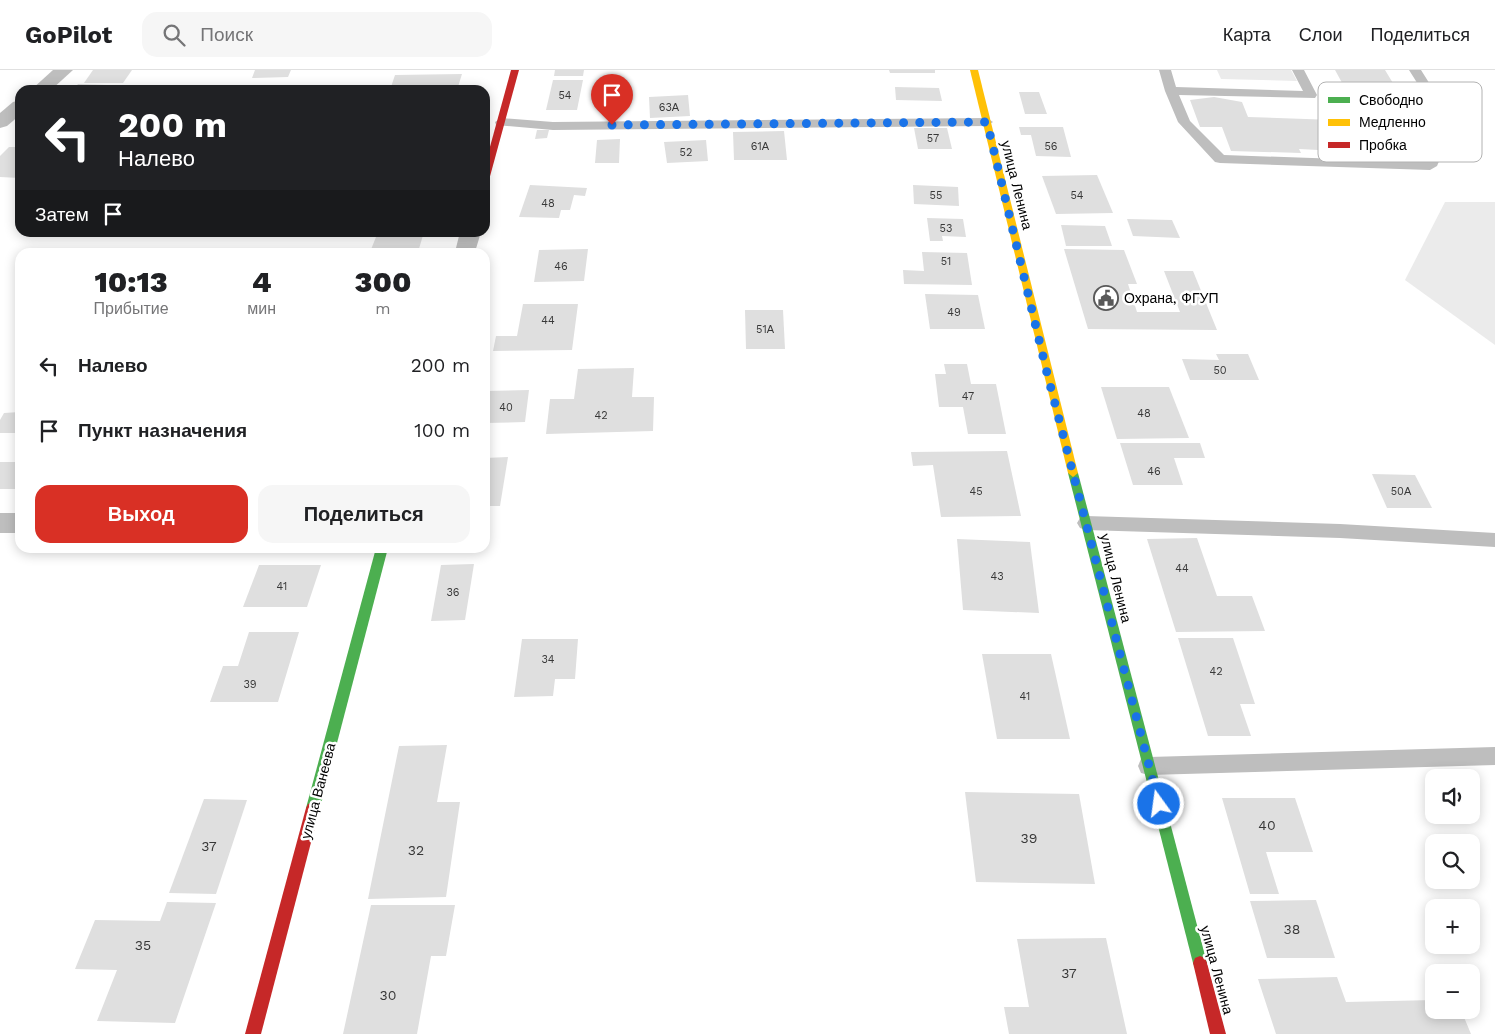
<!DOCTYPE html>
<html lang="ru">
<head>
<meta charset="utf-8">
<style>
  :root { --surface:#fff; --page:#f6f6f6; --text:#202124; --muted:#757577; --line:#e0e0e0; --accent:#d93025 }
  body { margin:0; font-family:"Work Sans",sans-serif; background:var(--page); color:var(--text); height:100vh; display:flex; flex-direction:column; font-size:19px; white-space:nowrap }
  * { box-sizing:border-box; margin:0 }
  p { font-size:16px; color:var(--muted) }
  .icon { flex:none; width:28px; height:28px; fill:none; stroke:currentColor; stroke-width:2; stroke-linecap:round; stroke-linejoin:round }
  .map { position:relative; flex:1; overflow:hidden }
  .panel { position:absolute; left:15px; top:178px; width:475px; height:305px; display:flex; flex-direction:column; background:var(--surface); border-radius:15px; box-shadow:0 2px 12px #0003 }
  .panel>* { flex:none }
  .top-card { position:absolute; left:15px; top:15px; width:475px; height:152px; border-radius:15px; box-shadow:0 2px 12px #0003; background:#202124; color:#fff; overflow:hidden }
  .fabs { position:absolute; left:1425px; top:699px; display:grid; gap:10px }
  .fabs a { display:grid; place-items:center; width:55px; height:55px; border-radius:10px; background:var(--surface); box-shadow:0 2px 12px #0003; font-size:25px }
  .pin { position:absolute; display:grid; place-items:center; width:42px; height:42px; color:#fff; margin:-51px -21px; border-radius:50% 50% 50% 0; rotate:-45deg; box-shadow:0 0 5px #0007 }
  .pin .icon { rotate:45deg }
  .me { position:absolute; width:55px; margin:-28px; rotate:346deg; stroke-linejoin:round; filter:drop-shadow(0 0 4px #0008) }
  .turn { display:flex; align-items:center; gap:18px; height:105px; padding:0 20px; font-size:22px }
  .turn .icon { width:65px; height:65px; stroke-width:2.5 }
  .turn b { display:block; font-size:35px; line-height:42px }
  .then { display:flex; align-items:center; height:48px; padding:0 20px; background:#0003; gap:10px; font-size:19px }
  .eta { display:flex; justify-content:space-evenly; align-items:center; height:85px; text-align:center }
  .eta b { font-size:30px; font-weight:800; line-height:35px }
  .action { display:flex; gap:10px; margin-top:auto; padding:10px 20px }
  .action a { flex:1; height:58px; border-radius:15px; background:var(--accent); color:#fff; font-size:20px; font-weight:800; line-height:58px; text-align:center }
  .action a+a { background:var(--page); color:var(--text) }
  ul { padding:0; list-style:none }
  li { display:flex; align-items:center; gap:15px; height:65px; padding:0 20px }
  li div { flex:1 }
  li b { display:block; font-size:19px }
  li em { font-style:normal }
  header { display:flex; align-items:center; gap:30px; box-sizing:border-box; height:70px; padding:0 25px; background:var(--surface); border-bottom:1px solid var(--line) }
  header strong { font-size:24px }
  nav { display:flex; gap:28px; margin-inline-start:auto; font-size:18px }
  .search { width:350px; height:45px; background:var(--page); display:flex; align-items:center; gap:12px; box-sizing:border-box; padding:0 18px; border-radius:15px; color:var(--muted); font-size:19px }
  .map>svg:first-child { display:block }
  .green { fill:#ebebeb }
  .building { fill:#dfdfdf }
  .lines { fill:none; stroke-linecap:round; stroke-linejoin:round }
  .lane { fill:#bebebe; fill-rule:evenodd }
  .street { fill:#bebebe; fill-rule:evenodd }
  .fast { fill:#4caf50; fill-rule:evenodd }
  .slow { fill:#ffc107; fill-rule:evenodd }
  .jam { fill:#c62828; fill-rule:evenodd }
  .route { stroke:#1a73e8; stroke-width:9; stroke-dasharray:0 16.2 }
  .labels { text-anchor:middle; stroke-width:5; stroke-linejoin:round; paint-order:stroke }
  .number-label { font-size:11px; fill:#383838 }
  .street-label { font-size:14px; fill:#000; stroke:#fff }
  .poi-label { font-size:14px; fill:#000; stroke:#fff; text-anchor:start }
  .near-number-label { font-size:14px; fill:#383838 }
  .key { fill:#fff; stroke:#b2b2b2; stroke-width:1 }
  .key-label { font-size:14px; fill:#000 }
</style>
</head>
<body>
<header>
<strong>GoPilot</strong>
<div class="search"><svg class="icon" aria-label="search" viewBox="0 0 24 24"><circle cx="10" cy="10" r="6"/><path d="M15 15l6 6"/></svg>Поиск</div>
<nav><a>Карта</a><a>Слои</a><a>Поделиться</a></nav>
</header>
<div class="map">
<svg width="1495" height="964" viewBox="0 0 1495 964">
  <rect width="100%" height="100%" fill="#fff"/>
  <!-- green -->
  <g class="green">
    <polygon points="1217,0 1291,0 1297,11 1221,9"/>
    <polygon points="1445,132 1495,132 1495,275 1405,210"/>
  </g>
  <!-- building -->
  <g class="building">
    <polygon points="93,0 132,0 123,13 84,13"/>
    <polygon points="255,0 291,0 288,7 252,8"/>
    <polygon points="555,0 584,0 583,6 554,6"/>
    <polygon points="889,0 935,0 935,3 890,3"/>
    <polygon points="1335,0 1385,0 1422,61 1403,61 1417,85 1299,79 1301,83 1231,81 1222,57 1200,57 1190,30 1214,27 1242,32 1248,47 1363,51"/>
    <polygon points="462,4 457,20 390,20 395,5"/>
    <polygon points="553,10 583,10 577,40 546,40"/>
    <polygon points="78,14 107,15 103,20 73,20"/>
    <polygon points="895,17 939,18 942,31 896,30"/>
    <polygon points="1019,22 1039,22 1047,44 1025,44"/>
    <polygon points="688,25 690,46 650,48 649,27"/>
    <polygon points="1019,57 1063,57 1071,87 1036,86 1031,65 1021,65"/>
    <polygon points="914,58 947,58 952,79 918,79"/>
    <polygon points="537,60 549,60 547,68 535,69"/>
    <polygon points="784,61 787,90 734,90 733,62"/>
    <polygon points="620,69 619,93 595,93 597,70"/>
    <polygon points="706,70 708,91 667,93 664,72"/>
    <polygon points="9,77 20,77 20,108 0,107 0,86"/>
    <polygon points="1097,105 1113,143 1056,144 1042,106"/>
    <polygon points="530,115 587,118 585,126 574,125 570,140 561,140 559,148 519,147"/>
    <polygon points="913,115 958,117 959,136 914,134"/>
    <polygon points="927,148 963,149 966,167 942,166 943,171 930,171"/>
    <polygon points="1127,149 1172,150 1180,168 1133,166"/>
    <polygon points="1061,155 1105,156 1112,176 1066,176"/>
    <polygon points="378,162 424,162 418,182 370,182"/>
    <polygon points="588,179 584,211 534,212 539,180"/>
    <polygon points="1064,179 1124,180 1137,214 1128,214 1137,242 1180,242 1164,201 1193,201 1217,260 1088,259"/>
    <polygon points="922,182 967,183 972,215 904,214 903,200 924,201"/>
    <polygon points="925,224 978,225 985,259 930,259"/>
    <polygon points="523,234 578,234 572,280 493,281 496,266 517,266"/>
    <polygon points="745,240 783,240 785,279 746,279"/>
    <polygon points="1216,284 1248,284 1259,310 1190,310 1182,289 1219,290"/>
    <polygon points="944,294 967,294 971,314 996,314 1006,364 968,364 963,337 939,337 935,304 946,304"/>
    <polygon points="634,298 632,327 654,327 653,361 546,364 550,329 574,329 578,299"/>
    <polygon points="1101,317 1169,317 1189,368 1117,369"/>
    <polygon points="529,320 525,352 485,353 485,321"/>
    <polygon points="20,342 20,363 0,363 0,350 4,343"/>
    <polygon points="1120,373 1200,373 1205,388 1174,388 1183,415 1133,415"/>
    <polygon points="1007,381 1021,446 941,447 933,395 913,396 911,382"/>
    <polygon points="508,387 500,436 485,436 485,388"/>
    <rect x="0" y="392" width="20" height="27"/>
    <polygon points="1372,404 1415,405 1432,438 1387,438"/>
    <polygon points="1197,468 1217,526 1252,526 1265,561 1176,562 1147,469"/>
    <polygon points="957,469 1030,472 1039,543 963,540"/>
    <polygon points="474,494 465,550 431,551 441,495"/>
    <polygon points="259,495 321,495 307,537 243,537"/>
    <polygon points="249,562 299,562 278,632 210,632 223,596 238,596"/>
    <polygon points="1178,568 1233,568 1255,634 1240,634 1251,666 1208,666"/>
    <polygon points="522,569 578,569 575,609 555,609 553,626 514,627"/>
    <polygon points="982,584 1051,584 1070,669 997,669"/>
    <polygon points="447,675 437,732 460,732 446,827 368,829 399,676"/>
    <polygon points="965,722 1079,724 1095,814 976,812"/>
    <polygon points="1222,728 1295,728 1313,782 1266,782 1279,824 1250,824"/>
    <polygon points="204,729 247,730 216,824 169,823"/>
    <polygon points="1316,830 1335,888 1267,888 1250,831"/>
    <polygon points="167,832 216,833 175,953 97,951 117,900 75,899 95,850 160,851"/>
    <polygon points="371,835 455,835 446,886 431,886 417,964 343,964"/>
    <polygon points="1106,868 1127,964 1009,964 1004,937 1029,937 1017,869"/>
    <polygon points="1337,907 1346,932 1434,930 1434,940 1461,940 1471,964 1276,964 1258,909"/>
  </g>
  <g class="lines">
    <!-- lane -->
    <g class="lane">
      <polygon points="1159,0 1171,0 1176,17 1303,21 1292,0 1304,0 1317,25 1315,28 1179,25 1190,51 1224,85 1425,92 1443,54 1409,0 1421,0 1455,54 1437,96 1430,100 1220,93 1215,92 1178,52 1165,21"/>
      <polygon points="501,48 553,52 987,48 993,52 987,56 553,60 496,55 495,52"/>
      <polygon points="1086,446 1340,454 1495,463 1495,477 1340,468 1086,460 1080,458 1077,453 1080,448"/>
      <polygon points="1495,677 1495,695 1149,705 1141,703 1138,696 1141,689 1149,687"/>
    </g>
    <!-- street -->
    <g class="street">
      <polygon points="53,0 73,0 51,20 31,20"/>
      <polygon points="20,30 20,45 7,56 0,58 0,43 13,32"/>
      <polygon points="460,162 481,162 475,182 455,182"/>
      <rect x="0" y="443" width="20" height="20"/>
    </g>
    <!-- fast -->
    <g class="fast">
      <polygon points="1073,399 1078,403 1207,893 1205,898 1200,900 1195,898 1193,893 1068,403"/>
      <polygon points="376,478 388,478 320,738 318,742 313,744 308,742 306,738"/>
    </g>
    <!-- slow -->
    <polygon class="slow" points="970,0 978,0 1078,403 1073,407 1068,403"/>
    <!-- jam -->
    <g class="jam">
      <polygon points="511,0 519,0 489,110 485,112 485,95"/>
      <polygon points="313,732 318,734 320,738 261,964 245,964 306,738 308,734"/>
      <polygon points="1200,886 1205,888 1207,893 1226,964 1210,964 1193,893 1195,888"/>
    </g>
  </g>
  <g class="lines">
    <!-- route -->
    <polyline class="route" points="612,55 987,52 1047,303 1159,734"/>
  </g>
  <!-- icons -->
  <defs>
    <symbol id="civic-ring" viewBox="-11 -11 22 22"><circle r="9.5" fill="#fff" stroke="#595959" stroke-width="1.5"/><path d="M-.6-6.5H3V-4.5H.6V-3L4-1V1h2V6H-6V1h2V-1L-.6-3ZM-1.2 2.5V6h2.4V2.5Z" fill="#595959"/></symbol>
  </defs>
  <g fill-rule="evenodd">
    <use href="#civic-ring" x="1092" y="214" width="28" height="28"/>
  </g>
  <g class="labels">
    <!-- number labels -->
    <g class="number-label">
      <text x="565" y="29">54</text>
      <text x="669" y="41">63А</text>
      <text x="933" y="72">57</text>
      <text x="760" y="80">61А</text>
      <text x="1051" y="80">56</text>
      <text x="686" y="86">52</text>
      <text x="936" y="129">55</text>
      <text x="1077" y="129">54</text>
      <text x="548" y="137">48</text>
      <text x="946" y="162">53</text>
      <text x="946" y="195">51</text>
      <text x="561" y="200">46</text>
      <text x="954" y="246">49</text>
      <text x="548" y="254">44</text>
      <text x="765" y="263">51А</text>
      <text x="1220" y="304">50</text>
      <text x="968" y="330">47</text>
      <text x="506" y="341">40</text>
      <text x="1144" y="347">48</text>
      <text x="601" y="349">42</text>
      <text x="1154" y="405">46</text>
      <text x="976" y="425">45</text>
      <text x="1401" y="425">50А</text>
      <text x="1182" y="502">44</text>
      <text x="997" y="510">43</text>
      <text x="282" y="520">41</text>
      <text x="453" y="526">36</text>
      <text x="548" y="593">34</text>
      <text x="1216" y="605">42</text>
      <text x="250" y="618">39</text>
      <text x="1025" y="630">41</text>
    </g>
    <!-- street labels -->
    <g class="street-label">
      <text transform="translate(1017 115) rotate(76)" y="5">улица Ленина</text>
      <text transform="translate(1116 508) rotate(76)" y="5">улица Ленина</text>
      <text transform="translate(318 721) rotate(-75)" y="5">улица Ванеева</text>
      <text transform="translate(1217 900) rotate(75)" y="5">улица Ленина</text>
    </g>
    <!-- poi labels -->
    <g class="poi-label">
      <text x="1124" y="233">Охрана, ФГУП</text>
    </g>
    <!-- near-number labels -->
    <g class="near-number-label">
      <text x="1267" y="760">40</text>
      <text x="1029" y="773">39</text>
      <text x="209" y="781">37</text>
      <text x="416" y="785">32</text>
      <text x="1292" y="864">38</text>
      <text x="143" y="880">35</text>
      <text x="1069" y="908">37</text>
      <text x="388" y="930">30</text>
    </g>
  </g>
  <!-- legend -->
  <rect x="1318" y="12" width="164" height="80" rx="8" class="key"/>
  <rect x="1328" y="27" width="22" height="6" fill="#4caf50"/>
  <rect x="1328" y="49" width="22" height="7" fill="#ffc107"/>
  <rect x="1328" y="72" width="22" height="6" fill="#c62828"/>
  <g class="key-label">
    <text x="1359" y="35">Свободно</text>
    <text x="1359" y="57">Медленно</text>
    <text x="1359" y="80">Пробка</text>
  </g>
</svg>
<div class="fabs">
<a><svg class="icon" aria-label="sound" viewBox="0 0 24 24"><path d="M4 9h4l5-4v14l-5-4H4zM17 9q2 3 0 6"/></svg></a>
<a><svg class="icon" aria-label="search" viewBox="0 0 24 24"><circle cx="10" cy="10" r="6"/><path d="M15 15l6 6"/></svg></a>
<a>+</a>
<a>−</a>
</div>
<div class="pin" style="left:612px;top:55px;background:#d93025"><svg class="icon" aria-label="arrive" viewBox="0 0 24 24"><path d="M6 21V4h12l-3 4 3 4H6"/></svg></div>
<svg class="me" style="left:1159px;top:734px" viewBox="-20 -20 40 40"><circle r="17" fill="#1a73e8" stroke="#fff" stroke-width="3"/><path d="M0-11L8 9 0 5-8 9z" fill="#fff"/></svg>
<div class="top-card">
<div class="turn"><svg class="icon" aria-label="left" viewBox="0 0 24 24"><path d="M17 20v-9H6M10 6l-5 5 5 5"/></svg><div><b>200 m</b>Налево</div></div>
<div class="then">Затем<svg class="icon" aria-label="arrive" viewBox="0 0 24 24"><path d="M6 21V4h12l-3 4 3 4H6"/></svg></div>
</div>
<section class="panel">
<div class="eta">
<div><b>10:13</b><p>Прибытие</p></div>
<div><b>4</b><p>мин</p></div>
<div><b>300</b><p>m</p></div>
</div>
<ul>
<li><svg class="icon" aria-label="left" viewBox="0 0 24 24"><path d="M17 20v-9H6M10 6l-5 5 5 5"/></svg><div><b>Налево</b></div><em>200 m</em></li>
<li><svg class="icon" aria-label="arrive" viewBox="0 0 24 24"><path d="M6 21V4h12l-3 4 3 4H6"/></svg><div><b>Пункт назначения</b></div><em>100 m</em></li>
</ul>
<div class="action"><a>Выход</a><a>Поделиться</a></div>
</section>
</div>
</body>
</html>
